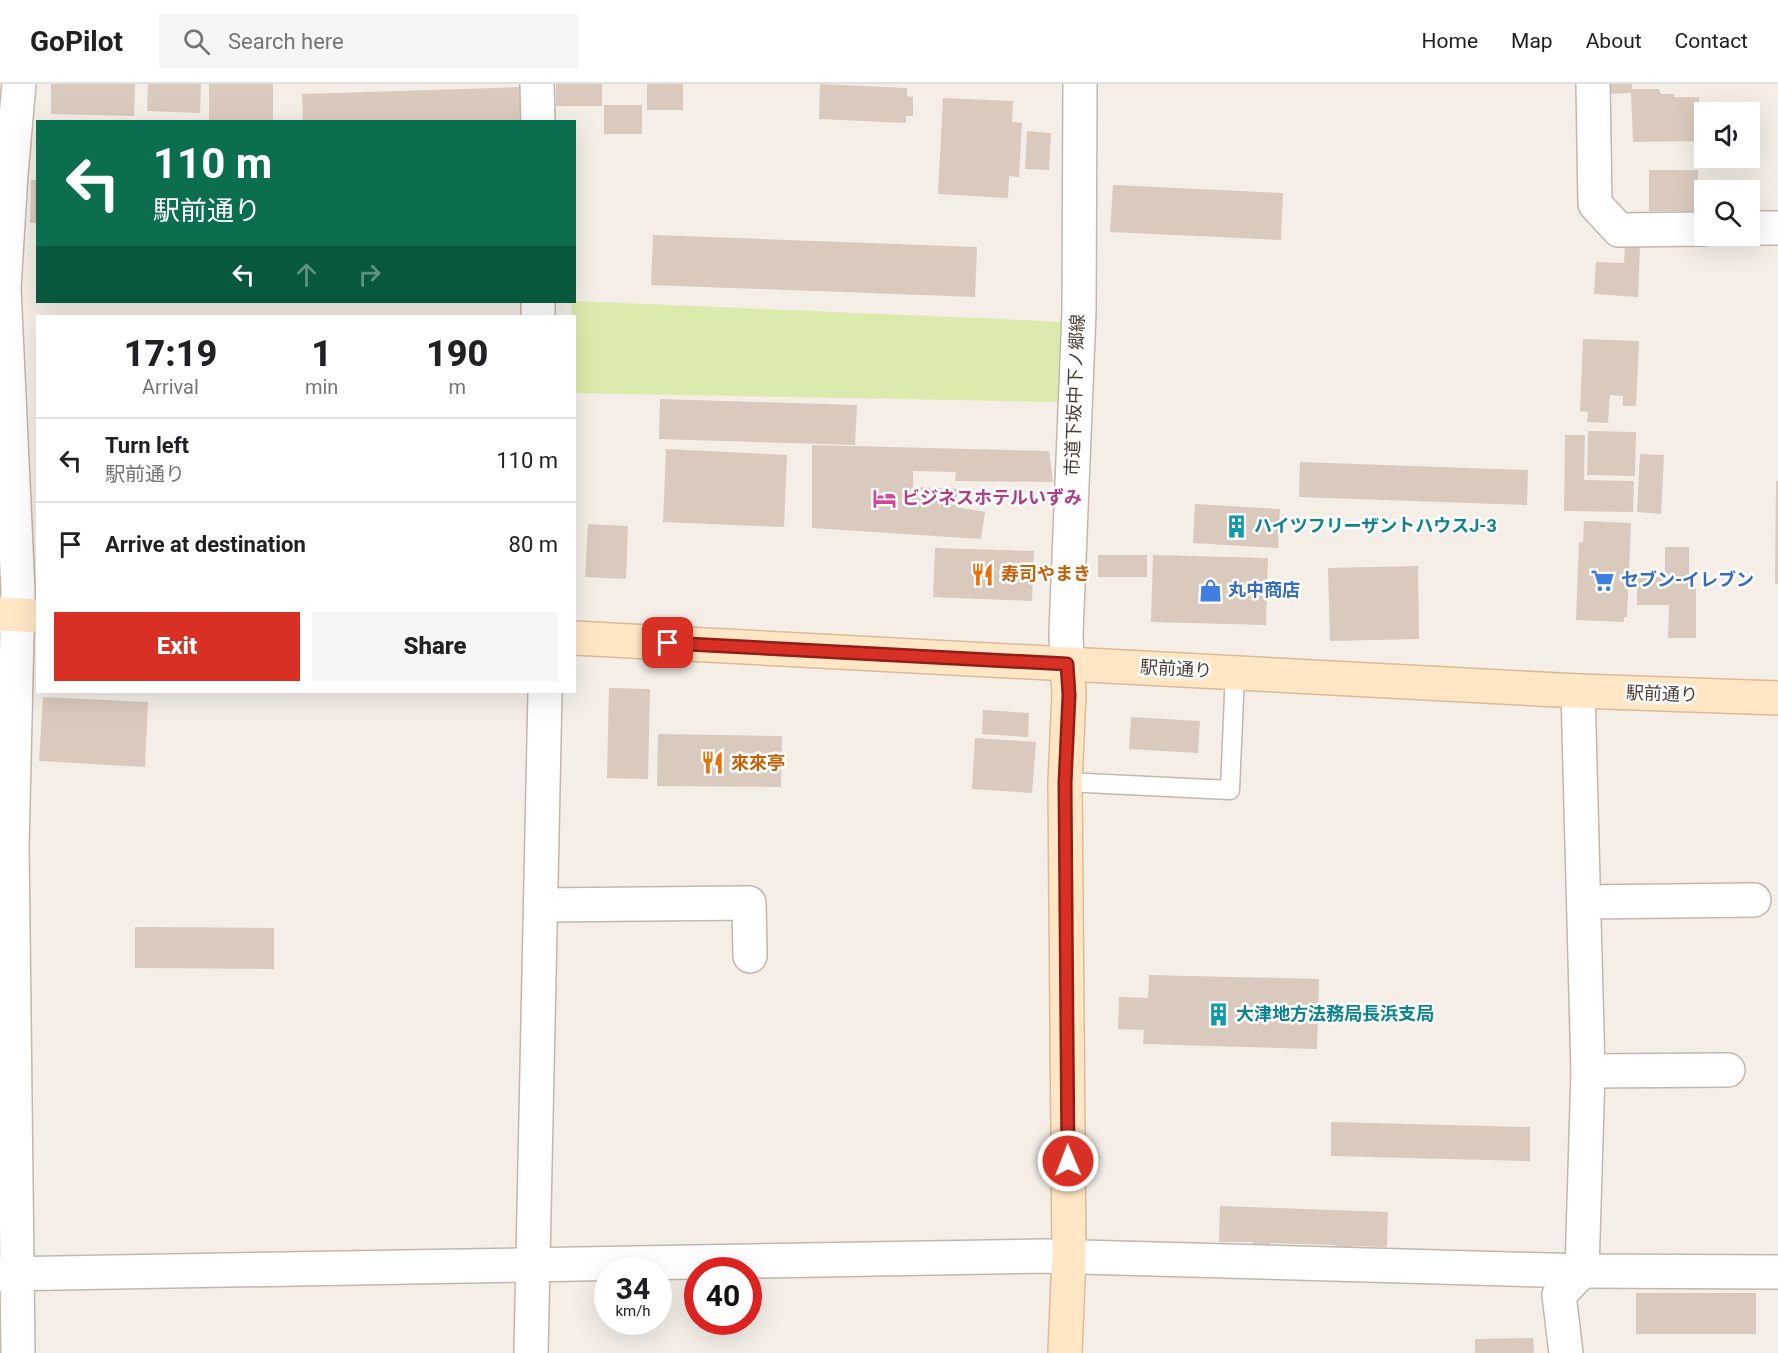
<!DOCTYPE html>
<html lang="en">
<head>
<meta charset="utf-8">
<style>
  :root { --surface:#fff; --page:#f6f6f6; --text:#202124; --muted:#757577; --line:#e0e0e0; --accent:#d93025 }
  body { margin:0; font-family:Roboto,"Noto Sans JP",sans-serif; background:var(--page); color:var(--text); height:100vh; display:flex; flex-direction:column; font-size:22px; white-space:nowrap }
  * { box-sizing:border-box; margin:0 }
  p { font-size:20px; color:var(--muted) }
  .icon { flex:none; width:33px; height:33px; fill:none; stroke:currentColor; stroke-width:2; stroke-linecap:round; stroke-linejoin:round }
  .map { position:relative; flex:1; overflow:hidden }
  .sheet { position:absolute; left:36px; top:231px; width:540px; height:378px; display:flex; flex-direction:column; background:var(--surface); border-radius:0px; box-shadow:0 6px 24px #0002 }
  .sheet>* { flex:none }
  .hud { position:absolute; left:36px; top:36px; width:540px; height:183px; border-radius:0px; box-shadow:0 6px 24px #0002; background:#0b6e4f; color:#fff; overflow:hidden }
  .fabs { position:absolute; left:1694px; top:18px; display:grid; gap:12px }
  .fabs a { display:grid; place-items:center; width:66px; height:66px; border-radius:0px; background:var(--surface); box-shadow:0 6px 24px #0002; font-size:30px }
  .speed { position:absolute; left:594px; top:1173px; display:flex; gap:12px; font-size:30px; font-weight:700; text-align:center }
  .speed>* { display:grid; place-content:center; width:78px; height:78px; border-radius:50%; background:var(--surface); box-shadow:0 6px 24px #0002; line-height:1 }
  .speed small { font-size:15px; font-weight:400 }
  .speed .limit { border:9px solid #d22; background:#fff; color:#111 }
  .pin { position:absolute; display:grid; place-items:center; width:51px; height:51px; color:#fff; margin:-26px; border-radius:12px; box-shadow:0 3px 9px #0006 }
  .me { position:absolute; width:66px; margin:-33px; rotate:359deg; stroke-linejoin:round; filter:drop-shadow(0 0 4px #0008) }
  .turn { display:flex; align-items:center; gap:21px; height:126px; padding:0 18px; font-size:27px }
  .turn .icon { width:78px; height:78px; stroke-width:2.5 }
  .turn b { display:block; font-size:42px; line-height:51px }
  .lanes { display:flex; align-items:center; height:57px; padding:0 18px; background:#0003; justify-content:center; gap:30px; direction:ltr }
  .lanes .off { opacity:.35 }
  .eta { display:flex; justify-content:space-evenly; align-items:center; height:102px; text-align:center }
  .eta b { font-size:36px; font-weight:800; line-height:42px }
  .button { display:flex; gap:12px; margin-top:auto; padding:12px 18px }
  .button a { flex:1; height:69px; border-radius:0px; background:var(--accent); color:#fff; font-size:24px; font-weight:800; line-height:69px; text-align:center }
  .button a+a { background:var(--page); color:var(--text) }
  ul { padding:0; list-style:none }
  li { display:flex; align-items:center; gap:18px; height:84px; padding:0 18px; border-top:2px solid var(--line) }
  li div { flex:1 }
  li b { display:block; font-size:22px }
  li em { font-style:normal }
  header { display:flex; align-items:center; gap:36px; box-sizing:border-box; height:84px; padding:0 30px; background:var(--surface); border-bottom:2px solid var(--line) }
  header strong { font-size:28px }
  nav { display:flex; gap:33px; margin-inline-start:auto; font-size:21px }
  .search { width:420px; height:54px; background:var(--page); display:flex; align-items:center; gap:15px; box-sizing:border-box; padding:0 21px; border-radius:0px; color:var(--muted); font-size:22px }
  .map>svg:first-child { display:block }
  .green { fill:#dbebad }
  .building { fill:#dacabe }
  .lines { fill:none; stroke-linecap:round; stroke-linejoin:round }
  .lane-casing { stroke:#c4b6ab; stroke-width:21 }
  .street-casing { stroke:#c4b6ab; stroke-width:36 }
  .secondary-casing { stroke:#dbbb95; stroke-width:36 }
  .lane { stroke:#fff; stroke-width:18 }
  .street { stroke:#fff; stroke-width:33 }
  .secondary { stroke:#ffe7c6; stroke-width:33 }
  .route-casing { stroke:#8d1f18; stroke-width:15 }
  .route { stroke:#d93025; stroke-width:10 }
  .labels { text-anchor:middle; stroke-width:5; stroke-linejoin:round; paint-order:stroke }
  .street-label { font-size:18px; fill:#483d35; stroke:#fff }
  .hotel-label { font-size:18px; font-weight:bold; fill:#b23c85; stroke:#fff; text-anchor:start }
  .culture-label { font-size:18px; font-weight:bold; fill:#0d838f; stroke:#fff; text-anchor:start }
  .food-label { font-size:18px; font-weight:bold; fill:#c56008; stroke:#fff; text-anchor:start }
  .shop-label { font-size:18px; font-weight:bold; fill:#366cbe; stroke:#fff; text-anchor:start }
</style>
</head>
<body>
<header>
<strong>GoPilot</strong>
<div class="search"><svg class="icon" aria-label="search" viewBox="0 0 24 24"><circle cx="10" cy="10" r="6"/><path d="M15 15l6 6"/></svg>Search here</div>
<nav><a>Home</a><a>Map</a><a>About</a><a>Contact</a></nav>
</header>
<div class="map">
<svg width="1778" height="1269" viewBox="0 0 1778 1269">
  <rect width="100%" height="100%" fill="#f4eee7"/>
  <!-- green -->
  <polygon class="green" points="575,217 1071,238 1063,318 575,309 574,232 572,232 571,218"/>
  <!-- building -->
  <g class="building">
    <polygon points="51,0 135,0 134,32 51,30"/>
    <polygon points="148,0 201,0 200,29 147,27"/>
    <rect x="209" y="0" width="64" height="38"/>
    <rect x="556" y="0" width="46" height="22"/>
    <rect x="647" y="0" width="36" height="26"/>
    <polygon points="820,0 907,4 907,12 913,13 913,32 906,32 906,39 819,35"/>
    <polygon points="1608,0 1632,0 1632,5 1659,5 1661,10 1674,10 1674,13 1699,13 1700,57 1633,58 1631,9 1609,10"/>
    <polygon points="525,3 526,38 303,38 302,10"/>
    <polygon points="943,14 1013,17 1012,38 1022,39 1019,93 1009,92 1008,114 938,110"/>
    <rect x="604" y="21" width="38" height="29"/>
    <polygon points="1027,47 1051,49 1049,86 1025,85"/>
    <rect x="1649" y="86" width="49" height="41"/>
    <polygon points="31,96 38,96 38,139 30,139"/>
    <polygon points="1113,101 1283,109 1281,156 1110,148"/>
    <polygon points="653,151 977,163 975,213 651,201"/>
    <polygon points="1625,162 1640,163 1638,213 1594,210 1596,178 1624,179"/>
    <polygon points="1583,255 1639,257 1636,322 1623,322 1623,312 1610,311 1608,339 1587,338 1588,328 1580,327"/>
    <polygon points="660,315 857,321 855,361 659,355"/>
    <polygon points="1588,347 1636,348 1635,392 1587,391"/>
    <polygon points="1565,351 1585,351 1584,396 1634,397 1633,428 1564,427"/>
    <polygon points="812,361 1049,367 1053,398 955,397 956,388 913,387 913,403 958,405 956,423 985,428 981,455 812,444"/>
    <polygon points="666,365 787,371 784,443 663,438"/>
    <polygon points="1640,370 1664,371 1661,430 1637,428"/>
    <polygon points="1300,378 1528,386 1527,421 1299,413"/>
    <polygon points="1776,397 1778,397 1778,500 1775,500"/>
    <polygon points="1195,420 1280,425 1278,464 1193,459"/>
    <polygon points="1584,437 1631,439 1627,533 1624,533 1624,538 1576,536 1579,458 1583,459"/>
    <polygon points="588,440 628,442 626,495 585,493"/>
    <polygon points="1665,463 1689,463 1689,493 1696,493 1696,554 1668,554 1669,521 1637,521 1637,493 1665,493"/>
    <polygon points="935,464 1034,467 1032,517 933,513"/>
    <rect x="1098" y="471" width="49" height="22"/>
    <polygon points="1153,471 1268,474 1266,541 1151,538"/>
    <polygon points="1418,482 1419,555 1330,557 1328,484"/>
    <polygon points="609,604 650,605 648,695 607,694"/>
    <polygon points="43,613 148,618 145,683 39,677"/>
    <polygon points="983,626 1029,629 1028,653 982,650"/>
    <polygon points="1131,633 1200,637 1198,669 1129,665"/>
    <polygon points="658,650 782,652 781,703 657,702"/>
    <polygon points="975,654 1036,658 1032,709 972,705"/>
    <polygon points="135,843 274,844 274,885 135,884"/>
    <polygon points="1149,891 1319,895 1317,965 1143,960 1144,946 1118,945 1119,913 1148,914"/>
    <polygon points="1331,1038 1530,1043 1530,1077 1331,1072"/>
    <polygon points="1220,1122 1388,1128 1387,1163 1353,1162 1353,1167 1335,1166 1335,1161 1270,1159 1270,1164 1253,1164 1253,1158 1219,1158"/>
    <rect x="1636" y="1209" width="120" height="41"/>
    <polygon points="1533,1254 1534,1269 1475,1269 1475,1255"/>
  </g>
  <g class="lines">
    <defs>
      <polyline id="lane" points="1065,698 1230,706 1235,588"/>
      <g id="street">
        <polyline points="537,0 538,38"/>
        <polyline points="1593,0 1595,120 1619,146 1704,145"/>
        <polyline points="1749,144 1778,144"/>
        <polyline points="538,218 538,232"/>
        <polyline points="1067,580 1066,549 1079,228 1080,0"/>
        <polyline points="1578,607 1588,987 1582,1187 1778,1188"/>
        <polyline points="1584,818 1754,816"/>
        <polyline points="541,821 749,819 750,872"/>
        <polyline points="1588,987 1728,986"/>
        <polyline points="0,1190 1045,1172 1582,1187"/>
        <polyline points="18,1269 12,762 18,506 4,204 11,90 19,0"/>
        <polyline points="531,1269 545,608"/>
        <polyline points="1566,1269 1559,1211 1582,1187"/>
      </g>
      <g id="secondary">
        <polyline points="0,530 38,532"/>
        <polyline points="574,554 1578,607 1778,614"/>
        <polyline points="1065,1269 1069,1172 1065,698 1069,611 1067,580"/>
      </g>
    </defs>
    <!-- lane casing -->
    <use href="#lane" class="lane-casing"/>
    <!-- street casing -->
    <use href="#street" class="street-casing"/>
    <!-- secondary casing -->
    <use href="#secondary" class="secondary-casing"/>
    <!-- lane -->
    <use href="#lane" class="lane"/>
    <!-- street -->
    <use href="#street" class="street"/>
    <!-- secondary -->
    <use href="#secondary" class="secondary"/>
  </g>
  <g class="lines">
    <defs>
      <polyline id="route" points="668,559 1067,580 1069,611 1065,699 1068,1077"/>
    </defs>
    <!-- route casing -->
    <use href="#route" class="route-casing"/>
    <!-- route -->
    <use href="#route" class="route"/>
  </g>
  <!-- icons -->
  <defs>
    <symbol id="hotel-bare" viewBox="-9 -9 18 18"><path d="M-6-4.5h1.5V1H6V5H4.5V3h-9V5H-6ZM-4 0a1.8 1.8 0 1 1 3.6 0ZM.5 0V-2.5h3Q6-2.5 6 0Z" fill="#d1479c" stroke="#fff" stroke-width="2.5" paint-order="stroke"/></symbol>
    <symbol id="building-bare" viewBox="-9 -9 18 18"><path d="M-4-6H4V6H1V3H-1V6H-4ZM-2.5-4.3h1.7v1.8h-1.7ZM.8-4.3h1.7v1.8H.8ZM-2.5-1h1.7V.8h-1.7ZM.8-1h1.7V.8H.8Z" fill="#0f9aa8" stroke="#fff" stroke-width="2.5" paint-order="stroke"/></symbol>
    <symbol id="restaurant-bare" viewBox="-9 -9 18 18"><path d="M-5-6h1v4h1v-4h1v4h1v-4h1v5L-1.5 .5V6h-2V.5L-5-1ZM5-6V6H3V1.5H1.5Q1.5-4 5-6Z" fill="#e8710a" stroke="#fff" stroke-width="2.5" paint-order="stroke"/></symbol>
    <symbol id="supermarket-bare" viewBox="-9 -9 18 18"><path d="M-6-5.5h2.5l.6 2H6L4.5 2H-2.5L-4.4-4H-6ZM-1.5 3.2a1.3 1.3 0 1 0 .1 0ZM3 3.2a1.3 1.3 0 1 0 .1 0Z" fill="#3f7fe0" stroke="#fff" stroke-width="2.5" paint-order="stroke"/></symbol>
    <symbol id="shop-bare" viewBox="-9 -9 18 18"><path d="M-5-2.5h2.3a2.7 3.5 0 0 1 5.4 0H5L5.5 6h-11ZM-1.5-2.5h3a1.5 2.3 0 0 0-3 0Z" fill="#3f7fe0" stroke="#fff" stroke-width="2.5" paint-order="stroke"/></symbol>
  </defs>
  <g fill-rule="evenodd">
    <use href="#hotel-bare" x="868" y="398" width="33" height="33"/>
    <use href="#building-bare" x="1220" y="426" width="33" height="33"/>
    <use href="#restaurant-bare" x="966" y="474" width="33" height="33"/>
    <use href="#supermarket-bare" x="1586" y="480" width="33" height="33"/>
    <use href="#shop-bare" x="1194" y="490" width="33" height="33"/>
    <use href="#restaurant-bare" x="696" y="662" width="33" height="33"/>
    <use href="#building-bare" x="1202" y="914" width="33" height="33"/>
  </g>
  <g class="labels">
    <!-- street labels -->
    <g class="street-label">
      <text transform="translate(1075 311) rotate(-88)" y="6">市道下坂中下ノ郷線</text>
      <text transform="translate(1176 585) rotate(3)" y="6">駅前通り</text>
      <text transform="translate(1662 610) rotate(2)" y="6">駅前通り</text>
    </g>
    <!-- hotel labels -->
    <g class="hotel-label">
      <text x="902" y="420">ビジネスホテルいずみ</text>
    </g>
    <!-- culture labels -->
    <g class="culture-label">
      <text x="1254" y="448">ハイツフリーザントハウスJ-3</text>
      <text x="1236" y="936">大津地方法務局長浜支局</text>
    </g>
    <!-- food labels -->
    <g class="food-label">
      <text x="1001" y="496">寿司やまき</text>
      <text x="731" y="685">來來亭</text>
    </g>
    <!-- shop labels -->
    <g class="shop-label">
      <text x="1621" y="502">セブン-イレブン</text>
      <text x="1228" y="512">丸中商店</text>
    </g>
  </g>
</svg>
<div class="fabs">
<a><svg class="icon" aria-label="sound" viewBox="0 0 24 24"><path d="M4 9h4l5-4v14l-5-4H4zM17 9q2 3 0 6"/></svg></a>
<a><svg class="icon" aria-label="search" viewBox="0 0 24 24"><circle cx="10" cy="10" r="6"/><path d="M15 15l6 6"/></svg></a>
</div>
<div class="speed"><div>34<small>km/h</small></div><div class="limit">40</div></div>
<div class="pin" style="left:668px;top:559px;background:#d93025"><svg class="icon" aria-label="arrive" viewBox="0 0 24 24"><path d="M6 21V4h12l-3 4 3 4H6"/></svg></div>
<svg class="me" style="left:1068px;top:1077px" viewBox="-20 -20 40 40"><circle r="17" fill="#d93025" stroke="#fff" stroke-width="3"/><path d="M0-11L8 9 0 5-8 9z" fill="#fff"/></svg>
<div class="hud">
<div class="turn"><svg class="icon" aria-label="left" viewBox="0 0 24 24"><path d="M17 20v-9H6M10 6l-5 5 5 5"/></svg><div><b>110 m</b>駅前通り</div></div>
<div class="lanes"><svg class="icon" aria-label="left" viewBox="0 0 24 24"><path d="M17 20v-9H6M10 6l-5 5 5 5"/></svg><svg class="icon off" aria-label="ahead" viewBox="0 0 24 24"><path d="M12 20V5M6 11l6-6 6 6"/></svg><svg class="icon off" aria-label="right" viewBox="0 0 24 24"><path d="M7 20v-9h11M14 6l5 5-5 5"/></svg></div>
</div>
<section class="sheet">
<div class="eta">
<div><b>17:19</b><p>Arrival</p></div>
<div><b>1</b><p>min</p></div>
<div><b>190</b><p>m</p></div>
</div>
<ul>
<li><svg class="icon" aria-label="left" viewBox="0 0 24 24"><path d="M17 20v-9H6M10 6l-5 5 5 5"/></svg><div><b>Turn left</b><p>駅前通り</p></div><em>110 m</em></li>
<li><svg class="icon" aria-label="arrive" viewBox="0 0 24 24"><path d="M6 21V4h12l-3 4 3 4H6"/></svg><div><b>Arrive at destination</b></div><em>80 m</em></li>
</ul>
<div class="button"><a>Exit</a><a>Share</a></div>
</section>
</div>
</body>
</html>
